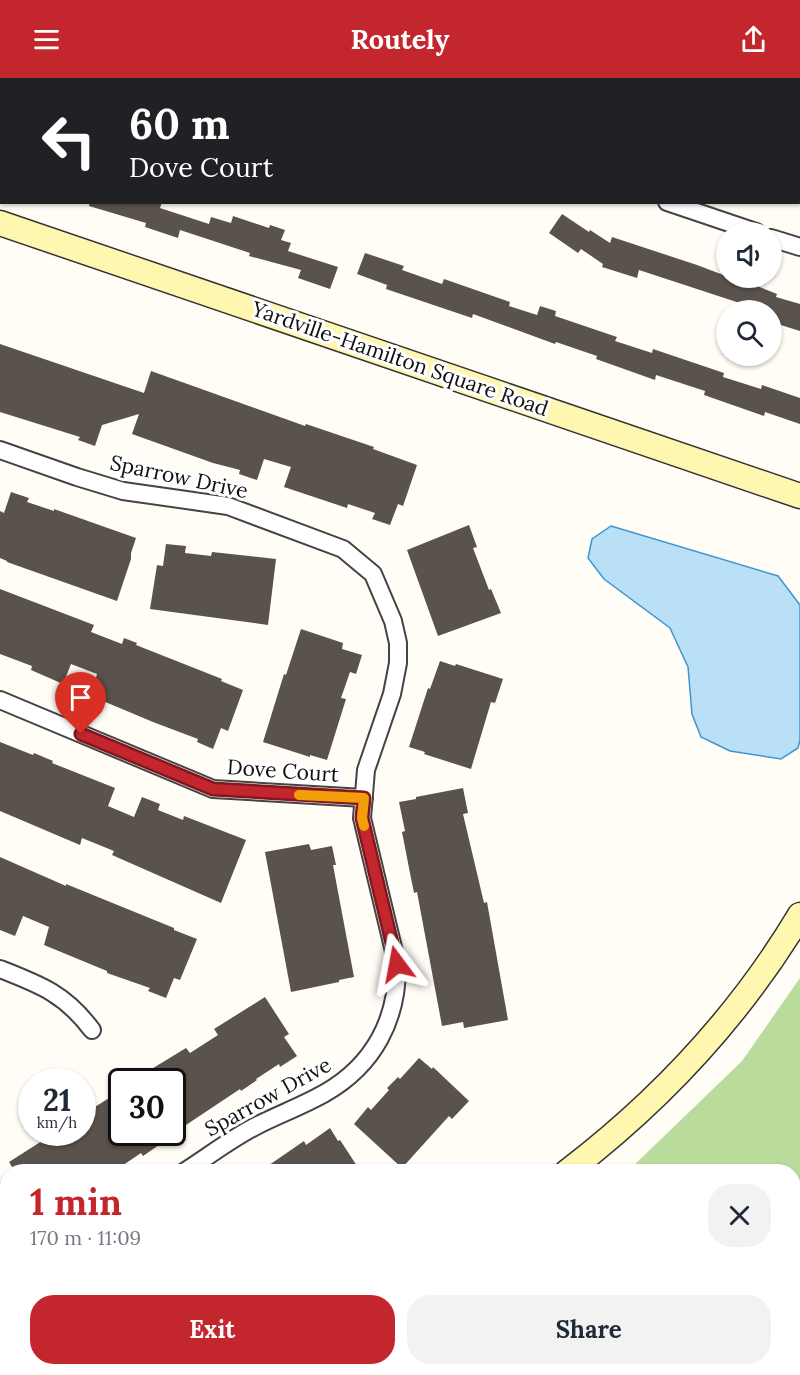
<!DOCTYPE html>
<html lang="en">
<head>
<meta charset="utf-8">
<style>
  :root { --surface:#fff; --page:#f2f2f3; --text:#1f2937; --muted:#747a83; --accent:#c4262e }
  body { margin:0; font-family:Lora,serif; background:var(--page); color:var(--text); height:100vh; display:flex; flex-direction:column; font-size:22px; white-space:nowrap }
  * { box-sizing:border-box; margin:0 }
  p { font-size:20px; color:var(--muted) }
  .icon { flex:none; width:33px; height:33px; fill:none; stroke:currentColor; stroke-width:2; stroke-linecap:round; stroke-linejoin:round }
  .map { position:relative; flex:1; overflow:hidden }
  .sheet { position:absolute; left:0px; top:1086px; width:801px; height:212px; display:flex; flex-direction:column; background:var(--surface); border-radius:24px 24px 0 0; box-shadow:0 2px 4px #0004 }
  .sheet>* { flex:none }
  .hud { position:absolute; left:0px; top:0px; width:801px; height:126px; box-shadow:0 2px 4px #0004; background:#202124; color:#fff; overflow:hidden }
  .buttons { position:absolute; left:716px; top:144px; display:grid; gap:12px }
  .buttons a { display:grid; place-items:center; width:66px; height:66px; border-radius:50%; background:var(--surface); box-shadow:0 2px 4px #0004; font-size:30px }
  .speed { position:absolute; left:18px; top:990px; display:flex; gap:12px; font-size:30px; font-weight:700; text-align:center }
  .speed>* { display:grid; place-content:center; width:78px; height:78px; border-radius:50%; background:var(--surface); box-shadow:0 2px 4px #0004; line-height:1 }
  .speed small { font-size:15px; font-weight:400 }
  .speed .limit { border:3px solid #111; border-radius:9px; background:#fff; color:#111 }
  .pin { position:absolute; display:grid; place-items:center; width:51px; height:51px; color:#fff; margin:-62px -26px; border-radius:50% 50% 50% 0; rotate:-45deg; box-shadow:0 0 6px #0007 }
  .pin .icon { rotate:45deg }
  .me { position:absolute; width:66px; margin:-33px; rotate:347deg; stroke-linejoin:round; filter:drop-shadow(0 0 4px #0008) }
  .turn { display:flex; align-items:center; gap:21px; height:126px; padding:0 30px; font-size:27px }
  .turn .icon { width:78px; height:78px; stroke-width:2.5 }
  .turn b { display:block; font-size:42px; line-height:51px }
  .round { display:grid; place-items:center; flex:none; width:63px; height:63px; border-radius:24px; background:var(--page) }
  .summary { display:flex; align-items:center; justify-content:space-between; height:102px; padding:0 30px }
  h1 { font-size:36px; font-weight:700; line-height:45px; color:var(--accent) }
  .button { display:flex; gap:12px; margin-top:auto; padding:12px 30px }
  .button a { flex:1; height:69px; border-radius:24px; background:var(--accent); color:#fff; font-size:24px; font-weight:700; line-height:69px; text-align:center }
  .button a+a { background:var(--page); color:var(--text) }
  header { display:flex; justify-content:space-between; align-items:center; height:78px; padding:0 30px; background:var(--accent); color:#fff; font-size:27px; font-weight:700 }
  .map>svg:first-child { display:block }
  .forest { fill:#b9dc9c }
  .pitch { fill:#e6f2cf }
  .water { fill:#b9e0f7; stroke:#3f96cf; stroke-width:1.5 }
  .building { fill:#5a524d }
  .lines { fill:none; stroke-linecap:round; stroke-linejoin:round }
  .street-casing { stroke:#444; stroke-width:20 }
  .secondary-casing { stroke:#333; stroke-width:27 }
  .street { stroke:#fff; stroke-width:16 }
  .secondary { stroke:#fff6b0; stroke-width:24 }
  .route-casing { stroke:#7f191e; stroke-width:15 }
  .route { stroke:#c4262e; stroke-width:10 }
  .slow { stroke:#f59e0b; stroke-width:10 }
  .labels { text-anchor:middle; stroke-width:6; stroke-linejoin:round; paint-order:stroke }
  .street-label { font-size:21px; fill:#111; stroke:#fff }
</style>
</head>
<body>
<header><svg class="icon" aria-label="menu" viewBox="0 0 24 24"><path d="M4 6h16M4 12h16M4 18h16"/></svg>Routely<svg class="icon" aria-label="share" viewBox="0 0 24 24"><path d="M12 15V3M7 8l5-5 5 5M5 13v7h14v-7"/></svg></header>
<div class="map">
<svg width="800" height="1297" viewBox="0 0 800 1297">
  <rect width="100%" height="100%" fill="#fffdf5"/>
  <!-- forest -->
  <g class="forest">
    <polygon points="800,900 800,1143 794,1157 794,1094 628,1093 742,983"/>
    <polygon points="337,1290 388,1290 386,1297 334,1297"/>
    <polygon points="677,1290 732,1290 729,1297 694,1297"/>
  </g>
  <!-- pitch -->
  <polygon class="pitch" points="424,1290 615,1290 633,1297 421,1297"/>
  <!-- water -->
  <polygon class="water" points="611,448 778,498 800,527 800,662 798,670 781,681 730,673 701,659 692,636 688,589 670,550 604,501 588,480 592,461"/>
  <!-- building -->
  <g class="building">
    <polygon points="90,124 162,124 160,130 209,146 211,139 231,145 233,138 269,150 270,147 285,152 281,162 291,165 288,173 338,189 330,211 298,200 301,192 249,178 250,175 180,152 178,160 145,149 146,145 89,128"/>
    <polygon points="562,136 589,154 590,152 610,165 612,159 697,187 726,198 726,200 752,206 777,216 776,219 800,226 800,253 771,244 771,232 761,232 639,192 637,200 602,189 603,186 581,171 578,175 549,155"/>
    <polygon points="365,175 404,188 402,192 442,206 444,201 510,224 509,228 537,237 540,228 556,233 555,238 617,259 615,263 652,275 653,271 724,295 723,299 761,311 762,307 800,320 800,346 765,334 764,338 704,317 705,313 656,297 655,302 596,281 597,278 556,264 555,266 473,236 472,240 386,211 387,207 357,196"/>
    <polygon points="0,266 144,315 151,293 305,348 306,346 374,369 373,371 417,387 403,428 398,426 390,447 372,441 375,435 348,426 347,430 284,409 291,389 264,381 257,402 239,396 240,392 213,385 132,356 139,336 102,347 95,368 78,362 80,359 0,334"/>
    <polygon points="11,414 29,420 27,424 54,433 54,431 136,460 131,475 131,481 117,523 7,484 7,483 0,480 0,433 4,435"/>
    <polygon points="469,447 477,469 473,470 489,512 491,511 501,535 438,558 407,472"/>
    <polygon points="166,466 186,468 185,475 211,478 212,474 276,481 268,547 150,531 157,487 163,488"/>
    <polygon points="0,511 94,547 91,554 122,566 124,560 137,565 136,567 222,601 221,603 243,612 228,653 221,650 213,671 197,664 198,661 153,644 91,618 97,596 71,586 63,606 31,592 32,588 0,576"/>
    <polygon points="301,551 343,565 342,571 362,577 356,596 350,594 341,620 346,621 327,682 310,677 310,679 263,664 284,596 286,597"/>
    <polygon points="440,583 455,588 456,586 503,601 495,625 491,624 471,691 424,676 425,674 409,669 428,610 430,611"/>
    <polygon points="0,664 33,677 34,675 53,683 52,685 115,710 108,728 134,739 142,719 160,726 158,732 183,742 184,738 246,762 221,825 112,777 114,773 82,760 80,767 0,733"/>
    <polygon points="463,710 468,735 463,736 484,825 487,824 508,942 464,950 463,944 442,948 417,814 414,815 410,795 402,754 405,753 399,724 416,721 416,719"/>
    <polygon points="309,766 311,772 332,768 336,787 333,787 354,899 339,902 339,904 291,914 265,774"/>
    <polygon points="0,779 66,808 66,806 174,850 174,852 197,861 180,902 174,900 166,920 148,913 150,910 107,895 107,893 44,867 49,849 23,838 15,858 0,852"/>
    <polygon points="265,919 289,956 284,959 297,978 280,989 279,986 256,1001 257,1002 241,1013 240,1011 183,1049 172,1033 172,1004 151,1004 145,995 186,970 190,975 218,957 214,951"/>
    <polygon points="419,980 432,991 433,989 469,1023 452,1041 449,1038 402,1090 354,1046 368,1029 371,1032 389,1012 387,1010 398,999 400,1001"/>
    <polygon points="122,1012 122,1054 151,1054 159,1067 143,1078 141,1075 113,1094 15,1094 9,1084 56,1054 82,1054 82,1037"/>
    <polygon points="330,1050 338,1063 340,1062 361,1094 259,1094 304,1063 306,1067"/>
  </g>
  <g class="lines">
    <defs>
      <g id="street">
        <polyline points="520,0 521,2"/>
        <polyline points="18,2 19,0"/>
        <polyline points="0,56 2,52"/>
        <polyline points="667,124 756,154"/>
        <polyline points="771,160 800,169"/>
        <path d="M0 372 77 399 123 413 228 428 343 471 373 496 393 543 398 565V585L392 616 366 692 362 740 397 886C398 941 374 987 325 1015 304 1027 280 1036 258 1047 232 1060 209 1078 184 1094"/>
        <polyline points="0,622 213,711 364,720"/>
        <path d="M0 891C41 907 65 916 92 952"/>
        <polyline points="0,1241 8,1236"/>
      </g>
      <g id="secondary">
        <polyline points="0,145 800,418"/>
        <path d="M567 1094C660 1023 740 937 800 837"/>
        <polyline points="260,1297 271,1290"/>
      </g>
    </defs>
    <!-- street casing -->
    <use href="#street" class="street-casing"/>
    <!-- secondary casing -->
    <use href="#secondary" class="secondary-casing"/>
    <!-- street -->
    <use href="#street" class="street"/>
    <!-- secondary -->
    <use href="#secondary" class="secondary"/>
  </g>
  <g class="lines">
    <defs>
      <polyline id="route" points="81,656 213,711 364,720 362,740 397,886"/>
    </defs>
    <!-- route casing -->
    <use href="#route" class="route-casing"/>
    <!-- route -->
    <use href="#route" class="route"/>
    <!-- slow -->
    <polyline class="slow" points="299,717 364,720 362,740 364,748"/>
  </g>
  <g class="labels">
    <!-- street labels -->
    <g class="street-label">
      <text transform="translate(400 281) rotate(19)" y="7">Yardville-Hamilton Square Road</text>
      <text transform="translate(179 399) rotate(12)" y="7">Sparrow Drive</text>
      <text transform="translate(283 693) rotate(4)" y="7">Dove Court</text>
      <text transform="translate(268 1019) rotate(-29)" y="7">Sparrow Drive</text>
    </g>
  </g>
</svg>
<div class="buttons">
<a><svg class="icon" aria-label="sound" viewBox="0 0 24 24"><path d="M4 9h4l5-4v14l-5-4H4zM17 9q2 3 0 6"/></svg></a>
<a><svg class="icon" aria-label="search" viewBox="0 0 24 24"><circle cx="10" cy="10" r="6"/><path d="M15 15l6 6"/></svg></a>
</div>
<div class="speed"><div>21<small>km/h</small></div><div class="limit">30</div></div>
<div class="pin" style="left:81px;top:656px;background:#d93025"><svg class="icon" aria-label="arrive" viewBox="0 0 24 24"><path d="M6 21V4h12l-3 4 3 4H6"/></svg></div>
<svg class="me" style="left:397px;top:886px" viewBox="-20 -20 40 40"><path d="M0-17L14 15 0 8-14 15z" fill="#c4262e" stroke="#fff" stroke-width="4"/></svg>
<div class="hud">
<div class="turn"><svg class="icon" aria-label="left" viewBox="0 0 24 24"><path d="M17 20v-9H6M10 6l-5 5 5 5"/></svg><div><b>60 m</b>Dove Court</div></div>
</div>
<section class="sheet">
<div class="summary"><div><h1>1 min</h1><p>170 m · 11:09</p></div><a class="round"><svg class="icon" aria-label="close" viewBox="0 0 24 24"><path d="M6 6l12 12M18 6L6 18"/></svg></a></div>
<div class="button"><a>Exit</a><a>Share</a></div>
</section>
</div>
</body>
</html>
